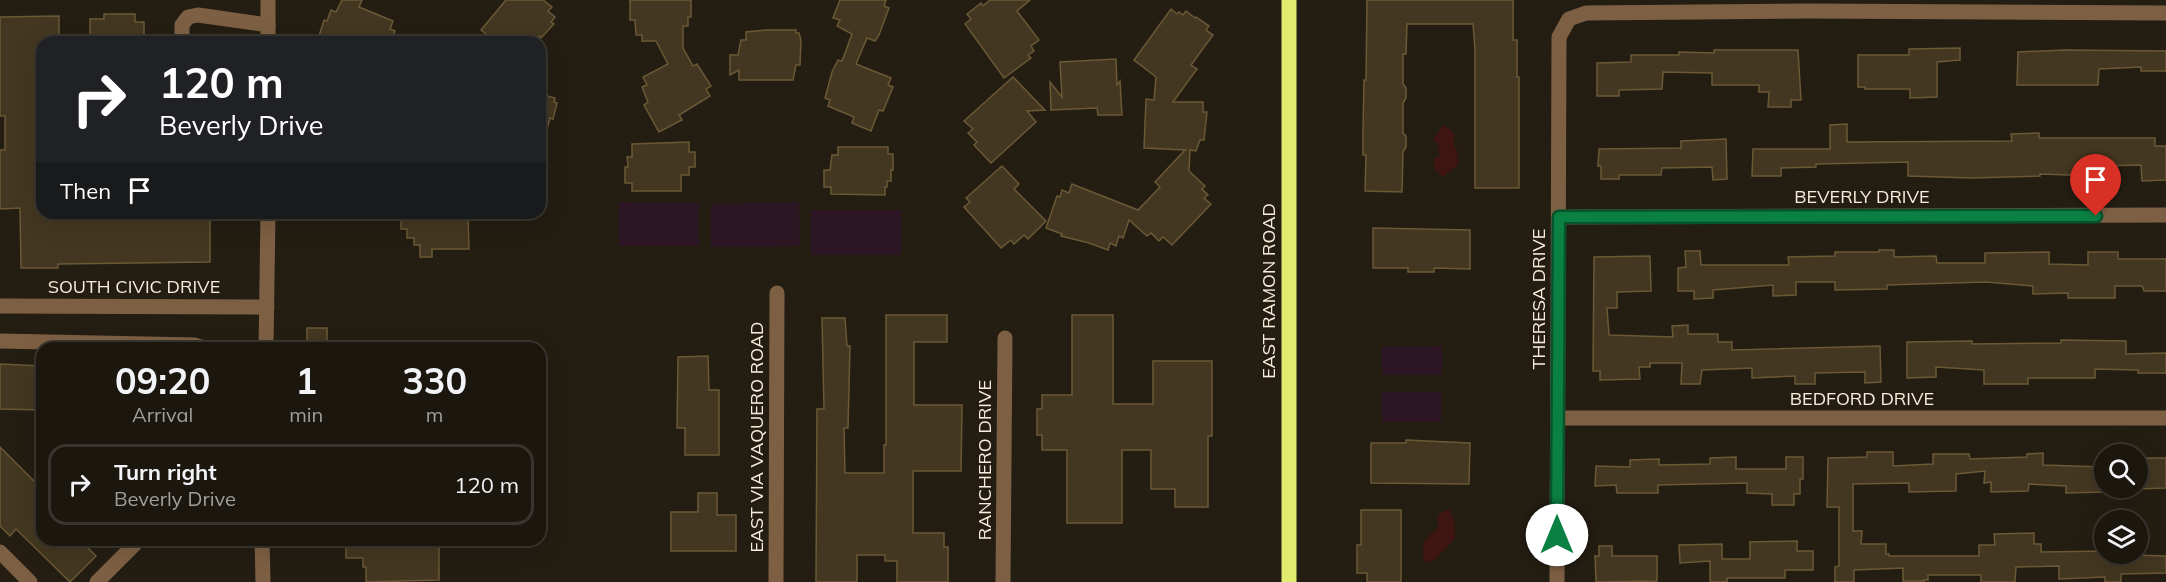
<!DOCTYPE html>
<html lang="en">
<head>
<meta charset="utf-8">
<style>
  :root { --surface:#1b160e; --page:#241f17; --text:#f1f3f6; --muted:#a09f9e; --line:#39352e }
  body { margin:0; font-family:Mulish,sans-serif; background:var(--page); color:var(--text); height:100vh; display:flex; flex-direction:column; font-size:22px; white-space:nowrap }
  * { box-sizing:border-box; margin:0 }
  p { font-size:20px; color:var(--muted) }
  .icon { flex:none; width:33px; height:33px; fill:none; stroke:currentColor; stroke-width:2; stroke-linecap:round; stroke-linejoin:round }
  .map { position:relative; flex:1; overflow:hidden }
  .side { position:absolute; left:36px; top:342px; width:510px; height:204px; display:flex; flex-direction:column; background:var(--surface); border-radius:18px; box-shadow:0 6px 24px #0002,0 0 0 2px var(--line) }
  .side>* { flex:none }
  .top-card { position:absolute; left:36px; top:36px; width:510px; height:183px; border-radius:18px; box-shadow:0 6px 24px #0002,0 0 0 2px var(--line); background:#202124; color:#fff; overflow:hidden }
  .tools { position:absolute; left:2094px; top:444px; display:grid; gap:12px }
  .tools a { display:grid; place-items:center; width:54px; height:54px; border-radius:50%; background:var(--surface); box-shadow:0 6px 24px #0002,0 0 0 2px var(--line); font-size:30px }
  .pin { position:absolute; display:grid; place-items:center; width:51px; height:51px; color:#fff; margin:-62px -26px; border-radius:50% 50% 50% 0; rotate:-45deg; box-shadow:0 0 6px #0007 }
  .pin .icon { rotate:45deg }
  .me { position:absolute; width:66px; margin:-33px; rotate:0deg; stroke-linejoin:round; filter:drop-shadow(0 0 4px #0008) }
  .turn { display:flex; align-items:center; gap:21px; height:126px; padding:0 24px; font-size:27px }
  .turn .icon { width:78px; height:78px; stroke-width:2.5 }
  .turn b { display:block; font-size:42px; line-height:51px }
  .then { display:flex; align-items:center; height:57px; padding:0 24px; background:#0003; gap:12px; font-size:22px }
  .eta { display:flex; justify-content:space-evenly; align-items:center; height:102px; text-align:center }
  .eta b { font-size:36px; font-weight:700; line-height:42px }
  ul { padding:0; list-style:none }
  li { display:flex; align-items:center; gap:18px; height:81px; margin:0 12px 9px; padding:0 12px; border:3px solid var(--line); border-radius:18px }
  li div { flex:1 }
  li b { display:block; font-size:22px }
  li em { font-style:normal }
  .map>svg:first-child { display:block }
  .green { fill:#2d1624 }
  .water { fill:#3e1511 }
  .building { fill:#433721; stroke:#6b5936; stroke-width:1.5 }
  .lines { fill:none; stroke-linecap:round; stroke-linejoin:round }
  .minor { stroke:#7d6044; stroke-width:15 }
  .major { stroke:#e1eb70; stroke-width:15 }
  .route-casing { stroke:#07532c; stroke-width:15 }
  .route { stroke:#0b8043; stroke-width:10 }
  .labels { text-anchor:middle; stroke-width:4.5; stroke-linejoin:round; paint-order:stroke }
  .street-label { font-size:18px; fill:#faecda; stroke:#241d12 }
</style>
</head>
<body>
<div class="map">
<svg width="2166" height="582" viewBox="0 0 2166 582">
  <rect width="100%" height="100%" fill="#241d12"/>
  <!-- green -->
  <g class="green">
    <polygon points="619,202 699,203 699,246 619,246"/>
    <polygon points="799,202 800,246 711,247 711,204"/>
    <rect x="811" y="210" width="90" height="45"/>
    <polygon points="1442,346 1442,375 1382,375 1382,347"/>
    <polygon points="1381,392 1441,392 1441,422 1382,422"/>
  </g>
  <!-- water -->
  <g class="water">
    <polygon points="1443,125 1454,133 1454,147 1457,150 1458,165 1443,177 1434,169 1434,158 1439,156 1439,146 1433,139"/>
    <polygon points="1448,509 1454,518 1455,539 1433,561 1423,562 1423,542 1438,528 1438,515"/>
  </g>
  <!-- building -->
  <g class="building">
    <polygon points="342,0 362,0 359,7 393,21 390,29 395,31 391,42 323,42 324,38 319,36 324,20 327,21 331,10 336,12"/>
    <polygon points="506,0 543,0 552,7 548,11 555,17 551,22 554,24 541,38 539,36 534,42 481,42 487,35 481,30"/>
    <polygon points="630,0 691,0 691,17 688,17 688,26 683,26 683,48 693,66 697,64 711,86 706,89 710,96 679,115 682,120 659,132 644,105 648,102 642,87 647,85 643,77 668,64 656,41 642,41 642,35 636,35 635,20 630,20"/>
    <polygon points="840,0 886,0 884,6 889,8 879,35 875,41 867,38 856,64 891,78 888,85 893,87 883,111 879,110 871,131 852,123 854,117 828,106 830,100 825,98 832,72 838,60 842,61 852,34 837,26 840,20 833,18"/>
    <polygon points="990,0 1030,0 1017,11 1039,40 1031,46 1034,51 1028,55 1031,58 1004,78 965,24 971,19 967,14 981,3 983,6"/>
    <polygon points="1367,0 1513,0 1513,40 1517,40 1517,77 1519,77 1519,188 1475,188 1475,50 1473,24 1407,24 1406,54 1403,54 1403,84 1406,88 1406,98 1403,103 1403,133 1406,136 1406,147 1403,152 1402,192 1365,191 1366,155 1363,155 1363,129 1364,80 1366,80"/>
    <polygon points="1171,9 1177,14 1179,12 1183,15 1186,11 1195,18 1196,17 1209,26 1206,30 1213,35 1191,65 1197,69 1173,102 1203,102 1203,112 1207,112 1204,140 1200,140 1196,151 1190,150 1189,171 1205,186 1202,189 1208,195 1204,198 1211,204 1172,245 1163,237 1159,241 1151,233 1147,236 1129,220 1123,238 1119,236 1116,246 1110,243 1108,250 1089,243 1061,236 1062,234 1046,228 1057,196 1060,197 1062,190 1069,193 1072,184 1138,210 1160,187 1155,182 1185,150 1144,148 1146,99 1154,100 1156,77 1134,60"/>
    <polygon points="104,14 135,14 135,22 144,22 144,42 90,42 90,19 104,19"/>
    <polygon points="59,16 59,42 42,42 42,213 210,213 210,262 58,264 58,268 21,268 20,208 0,209 0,150 5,150 5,116 0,116 0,17"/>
    <polygon points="766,30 796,30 796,33 799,33 801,40 800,65 796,65 793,80 739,80 739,70 730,75 730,55 738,55 741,40 746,40 746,32"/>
    <polygon points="1960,48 1960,60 1937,62 1937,97 1910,98 1910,89 1865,89 1865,87 1858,87 1858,55 1909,55 1909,49"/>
    <polygon points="1714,50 1798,50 1801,100 1791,100 1791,107 1768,107 1769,92 1759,92 1759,85 1712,85 1712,73 1663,72 1662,89 1619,90 1619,96 1597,96 1597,63 1631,62 1631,55 1679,55 1679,52 1714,53"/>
    <polygon points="2065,50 2166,51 2166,71 2141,71 2141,67 2099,69 2098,85 2017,85 2018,52"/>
    <polygon points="1116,59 1117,85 1120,81 1122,115 1098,115 1097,108 1051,110 1050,82 1062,97 1060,62"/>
    <polygon points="1013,77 1045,110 1027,111 1036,122 991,163 974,145 977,142 968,133 973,129 964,121"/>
    <polygon points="540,94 555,98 554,102 557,103 553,119 550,118 545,137 540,136"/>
    <polygon points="1847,124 1847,142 2012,141 2011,134 2039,133 2039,138 2155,138 2155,146 2166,146 2166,180 2142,181 2141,165 2098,166 2097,176 2040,174 2040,176 1972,178 1908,176 1908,162 1816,164 1816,167 1781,168 1781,176 1752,176 1753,149 1830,149 1830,125"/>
    <polygon points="1726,139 1727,179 1713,180 1712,167 1662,168 1661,175 1619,175 1619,179 1601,179 1601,166 1598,166 1599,149 1681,148 1681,141"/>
    <polygon points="689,142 689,152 695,152 695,167 689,167 689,175 681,175 681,191 632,191 632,183 625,183 625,167 628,167 627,157 632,157 632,144"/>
    <polygon points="838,147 888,147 888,154 893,154 893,170 891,170 891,181 887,181 887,187 885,187 885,195 831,194 831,187 824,187 824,170 830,170 832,155 838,155"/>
    <polygon points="1002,166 1019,184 1014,189 1046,221 1028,239 1024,235 1014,244 1011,240 1001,248 964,207 970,202 966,198"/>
    <polygon points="401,213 461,213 461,217 468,217 469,249 432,249 432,257 420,257 420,245 414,245 414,238 407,238 407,229 401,229"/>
    <polygon points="1373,228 1470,230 1470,269 1434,268 1434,272 1408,272 1408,268 1373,268"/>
    <polygon points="1879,250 1894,250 1894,257 1936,256 1937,263 1985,263 1985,253 2049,252 2049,264 2088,265 2088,252 2118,252 2118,259 2166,259 2166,291 2144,291 2142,286 2115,286 2115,298 2068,298 2068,293 2033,294 2033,286 1986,282 1887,285 1887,289 1835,290 1835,282 1796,282 1796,295 1773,296 1773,285 1713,290 1713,298 1694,299 1694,291 1678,291 1678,268 1686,267 1685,251 1700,251 1701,265 1789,265 1788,257 1835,256 1835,252 1879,252"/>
    <polygon points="1650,256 1651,291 1617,292 1617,308 1607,308 1609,335 1673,337 1672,326 1688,325 1688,334 1718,334 1718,342 1732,342 1732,350 1880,346 1881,382 1865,383 1865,372 1815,373 1815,384 1795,384 1795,376 1752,378 1752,368 1702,370 1700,384 1681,384 1682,363 1650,363 1650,367 1639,367 1640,379 1600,380 1600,371 1593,371 1594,257"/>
    <polygon points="886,315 947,315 947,342 914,342 914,405 962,405 961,471 913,471 913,533 944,533 944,547 948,547 948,582 897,582 897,561 885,561 885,555 857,555 857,582 816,582 817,409 824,409 822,318 845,318 847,346 850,346 848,428 844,428 845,473 884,473 884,445 886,445"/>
    <polygon points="1072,315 1113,315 1113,404 1153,404 1153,361 1212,361 1212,436 1208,436 1208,507 1175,507 1175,489 1151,489 1151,450 1122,450 1122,523 1067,523 1067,450 1042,450 1042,435 1037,435 1037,409 1042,409 1042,395 1072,395"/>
    <rect x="307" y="328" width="20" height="20"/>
    <polygon points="2061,340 2126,341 2126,354 2166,353 2166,373 2138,373 2138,370 2095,369 2095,378 2028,378 2028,384 1984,384 1984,370 1936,367 1936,377 1907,378 1907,342 1972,341 1972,344 2061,343"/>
    <polygon points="708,356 709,390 719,390 719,455 685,455 685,428 677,428 678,357"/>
    <polygon points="0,364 42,366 42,410 0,409"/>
    <polygon points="1406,440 1470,443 1469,484 1371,483 1371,443 1406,443"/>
    <polygon points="0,447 42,489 42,540 80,540 96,556 70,582 16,529 10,536 0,526"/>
    <polygon points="1867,452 1893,452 1893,466 1933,464 1933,454 1969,454 1970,459 2027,457 2027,454 2043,453 2043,465 2104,467 2104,492 2066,493 2066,486 2029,484 2028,491 1991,492 1991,482 1984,483 1985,471 1956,474 1956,491 1909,492 1909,483 1853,484 1853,531 1862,531 1861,544 1886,544 1886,554 1889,554 1889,556 1979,556 1979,545 1995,545 1994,534 2034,533 2034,544 2041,544 2041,552 2104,551 2104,554 2166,556 2166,573 2121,574 2121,582 2105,582 2105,577 2059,579 2059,566 2016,567 2015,582 1981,582 1981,575 1928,575 1928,580 1924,580 1924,581 1903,581 1903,568 1854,570 1854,582 1835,582 1835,567 1839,566 1839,507 1827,507 1828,458 1867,457"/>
    <polygon points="1736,457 1736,469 1786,469 1786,457 1803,457 1803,479 1800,479 1800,494 1794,494 1794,505 1772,505 1772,494 1747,493 1747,483 1658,485 1658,493 1617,493 1616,485 1595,486 1596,466 1630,467 1630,460 1659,459 1659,465 1710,464 1710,458"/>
    <polygon points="2140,458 2166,458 2166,488 2139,489"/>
    <polygon points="698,493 717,493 717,515 736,515 736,551 671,551 671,512 698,512"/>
    <polygon points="1361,510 1401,510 1401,582 1367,582 1367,573 1357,573 1357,545 1361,545"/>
    <polygon points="367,540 439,540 439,580 366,582 366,567 363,567 363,558 346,558 346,542 367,542"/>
    <polygon points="1797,541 1797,551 1813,551 1813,570 1785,570 1785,578 1727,578 1727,582 1710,582 1710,561 1680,563 1679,545 1722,544 1722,559 1750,559 1750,542"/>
    <polygon points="1599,546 1612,546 1612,556 1657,556 1657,581 1596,582 1595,556 1599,556"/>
  </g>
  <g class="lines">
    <!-- minor -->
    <g class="minor">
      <polyline points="182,42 182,25 188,17 198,15 268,25"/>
      <polyline points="268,42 268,0"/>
      <polyline points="1559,217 2166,215"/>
      <polyline points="0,306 267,307"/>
      <polyline points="0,341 195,345 204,348"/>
      <polyline points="266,348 268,213"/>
      <polyline points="1558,418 2166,418"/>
      <polyline points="262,540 263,582"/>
      <polyline points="0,552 30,582"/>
      <polyline points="97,582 139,540"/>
      <polyline points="776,582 777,293"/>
      <polyline points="1003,582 1005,338"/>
      <polyline points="1557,582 1559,37 1569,19 1586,13 1808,11 2166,13"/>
    </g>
    <!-- major -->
    <polyline class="major" points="1289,0 1289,582"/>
  </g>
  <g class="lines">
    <defs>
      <polyline id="route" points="1557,535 1559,217 2096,216"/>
    </defs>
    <!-- route casing -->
    <use href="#route" class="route-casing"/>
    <!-- route -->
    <use href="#route" class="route"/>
  </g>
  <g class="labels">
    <!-- street labels -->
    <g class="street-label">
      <text x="1862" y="203">BEVERLY DRIVE</text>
      <text x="134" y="293">SOUTH CIVIC DRIVE</text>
      <text transform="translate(1269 291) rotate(-90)" y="6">EAST RAMON ROAD</text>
      <text transform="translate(1539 299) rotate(-90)" y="6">THERESA DRIVE</text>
      <text x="1862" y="405">BEDFORD DRIVE</text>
      <text transform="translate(757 437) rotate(-90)" y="6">EAST VIA VAQUERO ROAD</text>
      <text transform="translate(985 460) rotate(-90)" y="6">RANCHERO DRIVE</text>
    </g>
  </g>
</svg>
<div class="tools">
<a><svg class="icon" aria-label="search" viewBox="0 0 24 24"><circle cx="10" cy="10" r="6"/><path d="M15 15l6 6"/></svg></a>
<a><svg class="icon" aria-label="layers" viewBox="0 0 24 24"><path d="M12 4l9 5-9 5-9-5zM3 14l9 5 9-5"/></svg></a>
</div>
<div class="pin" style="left:2096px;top:216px;background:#d93025"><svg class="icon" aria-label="arrive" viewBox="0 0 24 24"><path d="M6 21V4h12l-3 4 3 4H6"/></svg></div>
<svg class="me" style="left:1557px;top:535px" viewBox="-20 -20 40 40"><circle r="19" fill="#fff"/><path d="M0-13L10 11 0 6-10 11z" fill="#0b8043"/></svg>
<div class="top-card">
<div class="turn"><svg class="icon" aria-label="right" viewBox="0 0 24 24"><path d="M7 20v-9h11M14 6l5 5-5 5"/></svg><div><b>120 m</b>Beverly Drive</div></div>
<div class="then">Then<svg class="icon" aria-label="arrive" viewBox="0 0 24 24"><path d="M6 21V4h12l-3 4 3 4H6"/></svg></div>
</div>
<section class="side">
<div class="eta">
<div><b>09:20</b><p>Arrival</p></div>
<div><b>1</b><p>min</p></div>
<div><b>330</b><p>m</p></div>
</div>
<ul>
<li><svg class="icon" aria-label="right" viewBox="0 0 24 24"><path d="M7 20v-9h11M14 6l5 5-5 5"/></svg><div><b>Turn right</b><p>Beverly Drive</p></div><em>120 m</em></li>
</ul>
</section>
</div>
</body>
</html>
